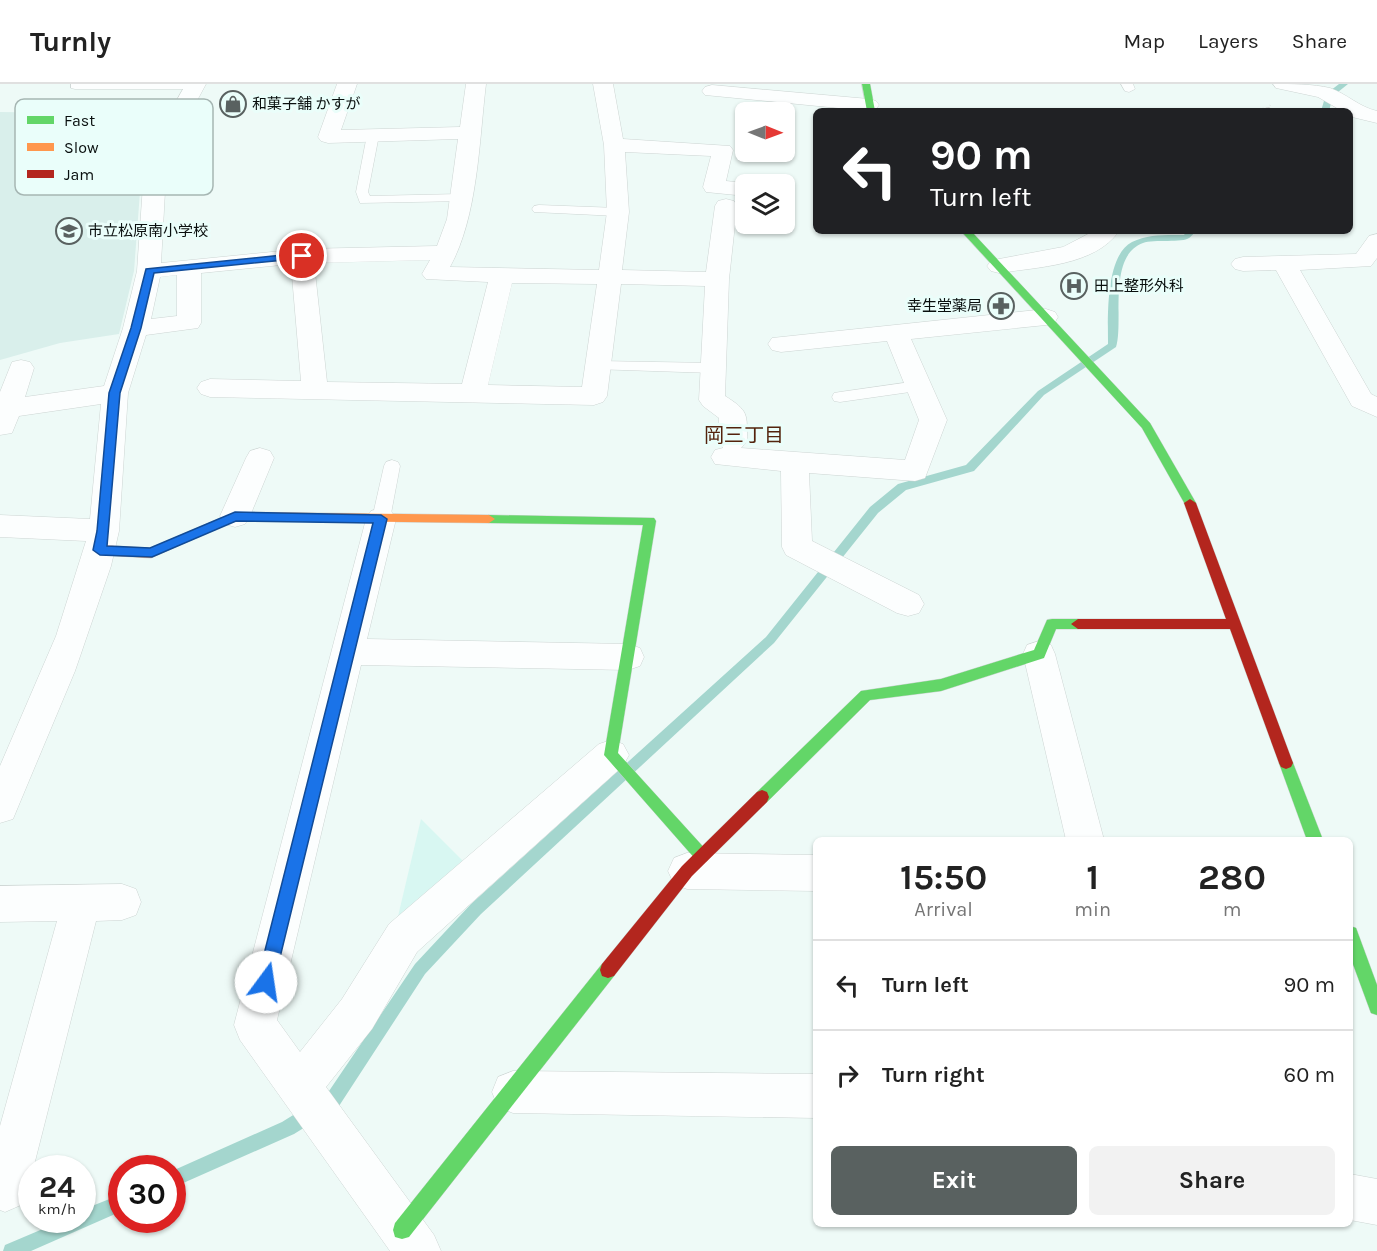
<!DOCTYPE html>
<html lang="en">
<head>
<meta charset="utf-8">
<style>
  :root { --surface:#fff; --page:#f2f2f2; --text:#222; --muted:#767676; --line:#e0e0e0; --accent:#596160 }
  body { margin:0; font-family:Karla,"Noto Sans JP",sans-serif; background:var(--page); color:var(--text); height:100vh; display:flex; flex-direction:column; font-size:22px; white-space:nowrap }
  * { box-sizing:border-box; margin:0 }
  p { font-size:20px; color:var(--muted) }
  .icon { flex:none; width:33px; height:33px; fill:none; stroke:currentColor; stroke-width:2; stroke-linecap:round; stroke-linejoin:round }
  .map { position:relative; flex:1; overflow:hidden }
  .sheet { position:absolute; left:813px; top:753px; width:540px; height:390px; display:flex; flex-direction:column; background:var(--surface); border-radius:9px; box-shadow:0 2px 4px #0004 }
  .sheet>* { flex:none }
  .hud { position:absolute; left:813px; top:24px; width:540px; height:126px; border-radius:9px; box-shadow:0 2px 4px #0004; background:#202124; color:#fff; overflow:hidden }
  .needle { width:39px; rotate:91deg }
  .tools { position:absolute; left:735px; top:18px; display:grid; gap:12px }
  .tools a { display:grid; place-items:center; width:60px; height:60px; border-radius:9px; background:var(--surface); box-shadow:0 2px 4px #0004; font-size:30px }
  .speed { position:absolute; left:18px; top:1071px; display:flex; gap:12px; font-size:30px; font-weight:700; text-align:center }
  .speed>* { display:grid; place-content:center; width:78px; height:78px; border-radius:50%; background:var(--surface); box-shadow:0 2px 4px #0004; line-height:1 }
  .speed small { font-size:15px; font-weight:400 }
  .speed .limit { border:9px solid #d22; background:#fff; color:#111 }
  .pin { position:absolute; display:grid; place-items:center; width:51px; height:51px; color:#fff; margin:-26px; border:3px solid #fff; border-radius:50%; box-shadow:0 2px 6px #0007 }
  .me { position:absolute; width:66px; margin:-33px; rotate:14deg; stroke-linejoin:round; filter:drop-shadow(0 0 4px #0008) }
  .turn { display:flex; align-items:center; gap:21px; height:126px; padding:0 18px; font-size:27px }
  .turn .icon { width:78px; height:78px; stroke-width:2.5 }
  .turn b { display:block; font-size:42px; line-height:51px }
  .eta { display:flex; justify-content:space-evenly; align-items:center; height:102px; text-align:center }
  .eta b { font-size:36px; font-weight:700; line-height:42px }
  .button { display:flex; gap:12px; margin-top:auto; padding:12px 18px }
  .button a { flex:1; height:69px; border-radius:9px; background:var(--accent); color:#fff; font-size:24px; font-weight:700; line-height:69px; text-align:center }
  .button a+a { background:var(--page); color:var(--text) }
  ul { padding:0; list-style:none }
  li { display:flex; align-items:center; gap:18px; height:90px; padding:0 18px; border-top:2px solid var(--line) }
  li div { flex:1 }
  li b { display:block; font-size:22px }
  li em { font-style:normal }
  header { display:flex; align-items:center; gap:36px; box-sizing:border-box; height:84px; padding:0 30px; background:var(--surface); border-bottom:2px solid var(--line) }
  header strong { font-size:28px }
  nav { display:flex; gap:33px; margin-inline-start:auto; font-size:21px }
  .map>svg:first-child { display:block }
  .built { fill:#d9efeb }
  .green { fill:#d8f7f2 }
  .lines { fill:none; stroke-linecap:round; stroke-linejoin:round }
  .stream { fill:#a4d6ce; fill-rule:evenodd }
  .lane-casing { stroke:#cdd5d3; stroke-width:1 }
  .street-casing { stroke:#cdd5d3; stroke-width:1 }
  .fast-casing { stroke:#cdd5d3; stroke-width:1 }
  .slow-casing { stroke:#cdd5d3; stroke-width:1 }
  .jam-casing { stroke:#cdd5d3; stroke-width:1 }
  .path { stroke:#dbdfde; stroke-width:2; stroke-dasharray:4 2; stroke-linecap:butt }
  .lane { fill:#fcfefe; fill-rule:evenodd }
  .street { fill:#fcfefe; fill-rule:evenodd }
  .fast { fill:#63d668; fill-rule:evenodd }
  .slow { fill:#ff974d; fill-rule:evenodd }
  .jam { fill:#b3261e; fill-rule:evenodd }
  .route { fill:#1a73e8; stroke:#114b97; stroke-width:1.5 }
  .labels { text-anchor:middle; stroke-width:6; stroke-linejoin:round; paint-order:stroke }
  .far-poi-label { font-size:15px; fill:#090f0e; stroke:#eafefa; text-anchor:start }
  .neighbourhood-label { font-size:20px; fill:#54230d; stroke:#eafefa }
  .key { fill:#eafefa; stroke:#a6b6b3; stroke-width:1.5 }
  .key-label { font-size:16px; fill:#090f0e }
</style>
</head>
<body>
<header>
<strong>Turnly</strong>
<nav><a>Map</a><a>Layers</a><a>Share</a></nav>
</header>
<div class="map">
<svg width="1377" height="1167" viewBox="0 0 1377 1167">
  <rect width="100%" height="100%" fill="#eefaf7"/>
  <!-- built -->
  <polygon class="built" points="0,28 165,30 140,108 134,187 119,250 60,259 0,276"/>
  <!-- green -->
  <polygon class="green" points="421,735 467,781 395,845"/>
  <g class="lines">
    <!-- stream -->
    <g class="stream">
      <polygon points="1339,0 1348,0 1333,12 1329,27 1321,27 1326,10"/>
      <path d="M1187 147H1195C1195 148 1190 154 1189 154 1183 159 1154 155 1143 159 1107 172 1124 238 1116 263L1044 311 974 387 906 406 878 429 774 559 481 830 425 890 339 1022 294 1050 172 1104V1087L282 1038 327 1010 415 880 471 820 766 553 870 423 898 400 966 381 1038 307 1108 260C1108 234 1105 172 1132 158 1148 150 1167 151 1184 151Z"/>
      <polygon points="122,1110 122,1127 31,1167 3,1167 5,1161 64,1136 82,1136 82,1126"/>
    </g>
    <defs>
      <g id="lane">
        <polygon points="71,0 199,0 201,2 195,5 75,5 71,4"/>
        <polygon points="1121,0 1133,0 1135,5 1129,8 1125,7"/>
        <polygon points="373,47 379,51 368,108 370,112 460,110 467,114 465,117 360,119 356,108 367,51"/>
        <polygon points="539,121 618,124 625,128 618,132 534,128 532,125 534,122"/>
        <polygon points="598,277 713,279 721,284 713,289 593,285 590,282"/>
        <polygon points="918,297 926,302 924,306 840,318 834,317 832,313 834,309 840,308"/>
        <polygon points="392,376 398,378 400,382 390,435 387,440 381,441 375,440 372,435 384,382 386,378"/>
      </g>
      <g id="street">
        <path d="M186 0H206L167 72 161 179 302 165 437 162 447 135 458 55 328 59 321 57 318 53 337 0H357L341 46 460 43 466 0H486C479 58 478 132 450 183L599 186 607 128 604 61 593 0H613L623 55 730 62 733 66 726 97 754 100H746V112L706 108 703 103 711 72 625 68 629 128 622 186 706 188 715 122 718 117 726 115 734 117 737 122 729 195 725 312C749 327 747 330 747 357L741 364 905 376 919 336 887 257 781 268 772 266 768 260 772 254 1046 225 1055 228 1058 233 1055 238 1046 241 911 255 947 336 925 394 915 397 809 389 812 457 919 511 924 520 919 529 908 532 897 529 786 471 782 463 781 387 715 380 711 373 715 366 723 364 719 357V334L703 322 699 316 705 202 621 200 607 312 603 318 594 321 210 313 201 310 197 304 201 298 210 295 301 297 291 180 201 189V239L198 244 146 251 128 309 119 447 111 482 75 587 18 723 13 735 0 739V682L56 552 86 457 0 453V431L90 435 101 320 19 332 12 349 0 351V308L12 278 21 276 30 278 34 284 25 313 104 302 123 244 137 187 145 72ZM430 176 422 190 426 195 488 198 462 300 327 298 314 179ZM177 191V232L151 235 160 193ZM512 199 597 200 582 303 488 301Z"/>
        <path d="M1273 0C1291 0 1313 0 1330 4 1347 10 1359 23 1377 27V39L1352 33 1350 27H1342L1318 13 1276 4Z"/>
        <polygon points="712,1 869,15 876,17 879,21 876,25 869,27 705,11 702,7 705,3"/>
        <path d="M1094 147H1119C1095 182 1037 183 999 189L991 187 987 182 991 177 999 175 1063 163Z"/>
        <polygon points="1377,150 1377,174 1371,182 1300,186 1371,310 1377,313 1377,333 1352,322 1276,186 1243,187 1235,185 1231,180 1235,175 1243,173 1356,170 1369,152"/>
        <polygon points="260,364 270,367 274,374 250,432 245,440 235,443 225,440 220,432 246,374 250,367"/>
        <polygon points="381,424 391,427 396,435 367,555 628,560 640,564 644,573 640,582 628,586 361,581 277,936 300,968 342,915 389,840 599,660 611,656 623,660 629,671 623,682 417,868 372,945 326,1003 434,1151 441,1167 390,1167 240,956 234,941 366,435 371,427"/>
        <polygon points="1039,557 1051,561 1055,570 1104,756 1066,756 1023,570 1027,561"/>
        <polygon points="687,769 816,771 816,807 687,805 674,800 668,787 674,774"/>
        <polygon points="122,800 136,805 141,818 136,831 122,836 96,837 28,1105 21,1121 5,1128 0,1126 0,1042 57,837 0,838 0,802"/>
        <polygon points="513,987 816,990 816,1034 513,1029 498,1023 492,1008 498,993"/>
        <polygon points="1350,1090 1377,1095 1377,1141 1350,1136"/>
      </g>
      <g id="fast">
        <polygon points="862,0 870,0 875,27 867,27"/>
        <polygon points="961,147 971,147 1150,339 1196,419 1194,422 1186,422 1142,344"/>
        <polygon points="489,431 654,434 656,437 618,669 707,767 710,772 707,777 702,779 697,777 604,671 643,441 489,439 483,435"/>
        <polygon points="1052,535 1078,535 1085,540 1078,545 1056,545 1044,574 941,607 870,616 767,718 762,720 757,718 755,713 757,708 861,607 941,595 1034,566 1047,536"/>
        <polygon points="1286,673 1291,675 1293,679 1323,756 1307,756 1279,679 1281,675"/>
        <polygon points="1350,842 1356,844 1377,901 1377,931 1371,929 1350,872"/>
        <polygon points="608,878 614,880 616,886 614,892 409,1153 402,1155 395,1153 393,1146 395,1139 602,880"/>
      </g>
      <polygon id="slow" points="235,428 489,431 495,435 489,439 236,436 151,474 100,471 94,466 100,461 150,464"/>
      <g id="jam">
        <polygon points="1190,415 1196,419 1293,679 1291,683 1286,685 1281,683 1279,679 1230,545 1078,545 1071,540 1078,535 1226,535 1184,419"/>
        <polygon points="762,706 767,708 769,713 767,718 692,792 614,892 608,894 602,892 600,886 602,880 682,782 757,708"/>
      </g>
    </defs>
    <!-- lane casing -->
    <use href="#lane" class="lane-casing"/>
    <!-- street casing -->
    <use href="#street" class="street-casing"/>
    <!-- fast casing -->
    <use href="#fast" class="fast-casing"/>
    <!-- slow casing -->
    <use href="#slow" class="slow-casing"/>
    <!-- jam casing -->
    <use href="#jam" class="jam-casing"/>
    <!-- path -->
    <polyline class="path" points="1248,27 1269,24 1270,21"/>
    <!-- lane -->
    <use href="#lane" class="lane"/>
    <!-- street -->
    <use href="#street" class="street"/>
    <!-- fast -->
    <use href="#fast" class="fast"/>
    <!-- slow -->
    <use href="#slow" class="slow"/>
    <!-- jam -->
    <use href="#jam" class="jam"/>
  </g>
  <!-- route -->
  <polygon class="route" points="302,169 306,172 305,174 154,189 141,244 120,309 107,462 150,464 235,428 381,431 387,435 274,898 271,903 266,906 260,903 257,898 373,439 236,437 152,473 100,471 93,466 97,447 109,309 131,244 146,185"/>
  <!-- icons -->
  <defs>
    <symbol id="shop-ring" viewBox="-11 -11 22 22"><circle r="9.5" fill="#eafefa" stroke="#596160" stroke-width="1.5"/><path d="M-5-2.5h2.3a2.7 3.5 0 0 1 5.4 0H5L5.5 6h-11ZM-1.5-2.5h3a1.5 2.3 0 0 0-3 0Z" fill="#596160"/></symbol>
    <symbol id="school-ring" viewBox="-11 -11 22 22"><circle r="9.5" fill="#eafefa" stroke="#596160" stroke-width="1.5"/><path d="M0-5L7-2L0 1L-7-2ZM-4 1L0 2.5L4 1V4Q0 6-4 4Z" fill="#596160"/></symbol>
    <symbol id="hospital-ring" viewBox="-11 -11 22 22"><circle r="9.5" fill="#eafefa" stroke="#596160" stroke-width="1.5"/><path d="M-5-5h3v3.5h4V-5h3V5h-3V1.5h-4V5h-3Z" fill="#596160"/></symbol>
    <symbol id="pharmacy-ring" viewBox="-11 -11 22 22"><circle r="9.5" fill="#eafefa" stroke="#596160" stroke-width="1.5"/><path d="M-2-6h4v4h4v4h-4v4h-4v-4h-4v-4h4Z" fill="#596160"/></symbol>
  </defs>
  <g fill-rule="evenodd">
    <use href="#shop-ring" x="218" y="5" width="30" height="30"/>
    <use href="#school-ring" x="54" y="132" width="30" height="30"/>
    <use href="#hospital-ring" x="1059" y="187" width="30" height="30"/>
    <use href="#pharmacy-ring" x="986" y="207" width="30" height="30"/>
  </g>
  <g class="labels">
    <!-- far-poi labels -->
    <g class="far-poi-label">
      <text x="252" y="25">和菓子舗 かすが</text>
      <text x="88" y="152">市立松原南小学校</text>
      <text x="1094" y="207">田上整形外科</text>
      <text x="982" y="227" text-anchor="end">幸生堂薬局</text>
    </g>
    <!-- neighbourhood labels -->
    <g class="neighbourhood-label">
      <text x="744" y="358">岡三丁目</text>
    </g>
  </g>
  <!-- legend -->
  <rect x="15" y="15" width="198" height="96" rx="9" class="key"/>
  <rect x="27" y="32" width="27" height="8" fill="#63d668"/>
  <rect x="27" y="59" width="27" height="8" fill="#ff974d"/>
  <rect x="27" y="86" width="27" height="8" fill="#b3261e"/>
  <g class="key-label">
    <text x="64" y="42">Fast</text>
    <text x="64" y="69">Slow</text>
    <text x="64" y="96">Jam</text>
  </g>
</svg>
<div class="tools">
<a><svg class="needle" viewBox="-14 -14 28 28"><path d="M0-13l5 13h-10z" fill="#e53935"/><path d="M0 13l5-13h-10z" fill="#767676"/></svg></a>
<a><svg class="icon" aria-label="layers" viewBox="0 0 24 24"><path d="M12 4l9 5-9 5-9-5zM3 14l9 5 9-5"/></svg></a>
</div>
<div class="speed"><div>24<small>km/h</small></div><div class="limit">30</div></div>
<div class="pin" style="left:302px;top:172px;background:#d93025"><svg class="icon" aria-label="arrive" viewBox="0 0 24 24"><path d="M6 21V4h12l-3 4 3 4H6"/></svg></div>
<svg class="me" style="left:266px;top:898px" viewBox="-20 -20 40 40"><circle r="19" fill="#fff"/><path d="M0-13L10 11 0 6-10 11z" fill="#1a73e8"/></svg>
<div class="hud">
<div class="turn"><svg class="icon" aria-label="left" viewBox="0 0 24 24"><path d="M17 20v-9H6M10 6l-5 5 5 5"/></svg><div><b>90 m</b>Turn left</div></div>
</div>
<section class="sheet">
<div class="eta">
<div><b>15:50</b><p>Arrival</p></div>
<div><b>1</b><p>min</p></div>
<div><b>280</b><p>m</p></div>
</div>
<ul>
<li><svg class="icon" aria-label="left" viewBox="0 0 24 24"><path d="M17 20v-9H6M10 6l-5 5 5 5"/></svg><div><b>Turn left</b></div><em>90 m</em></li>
<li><svg class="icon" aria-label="right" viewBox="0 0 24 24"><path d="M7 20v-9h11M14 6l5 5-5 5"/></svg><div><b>Turn right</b></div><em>60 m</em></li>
</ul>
<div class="button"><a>Exit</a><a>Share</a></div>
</section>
</div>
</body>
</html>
